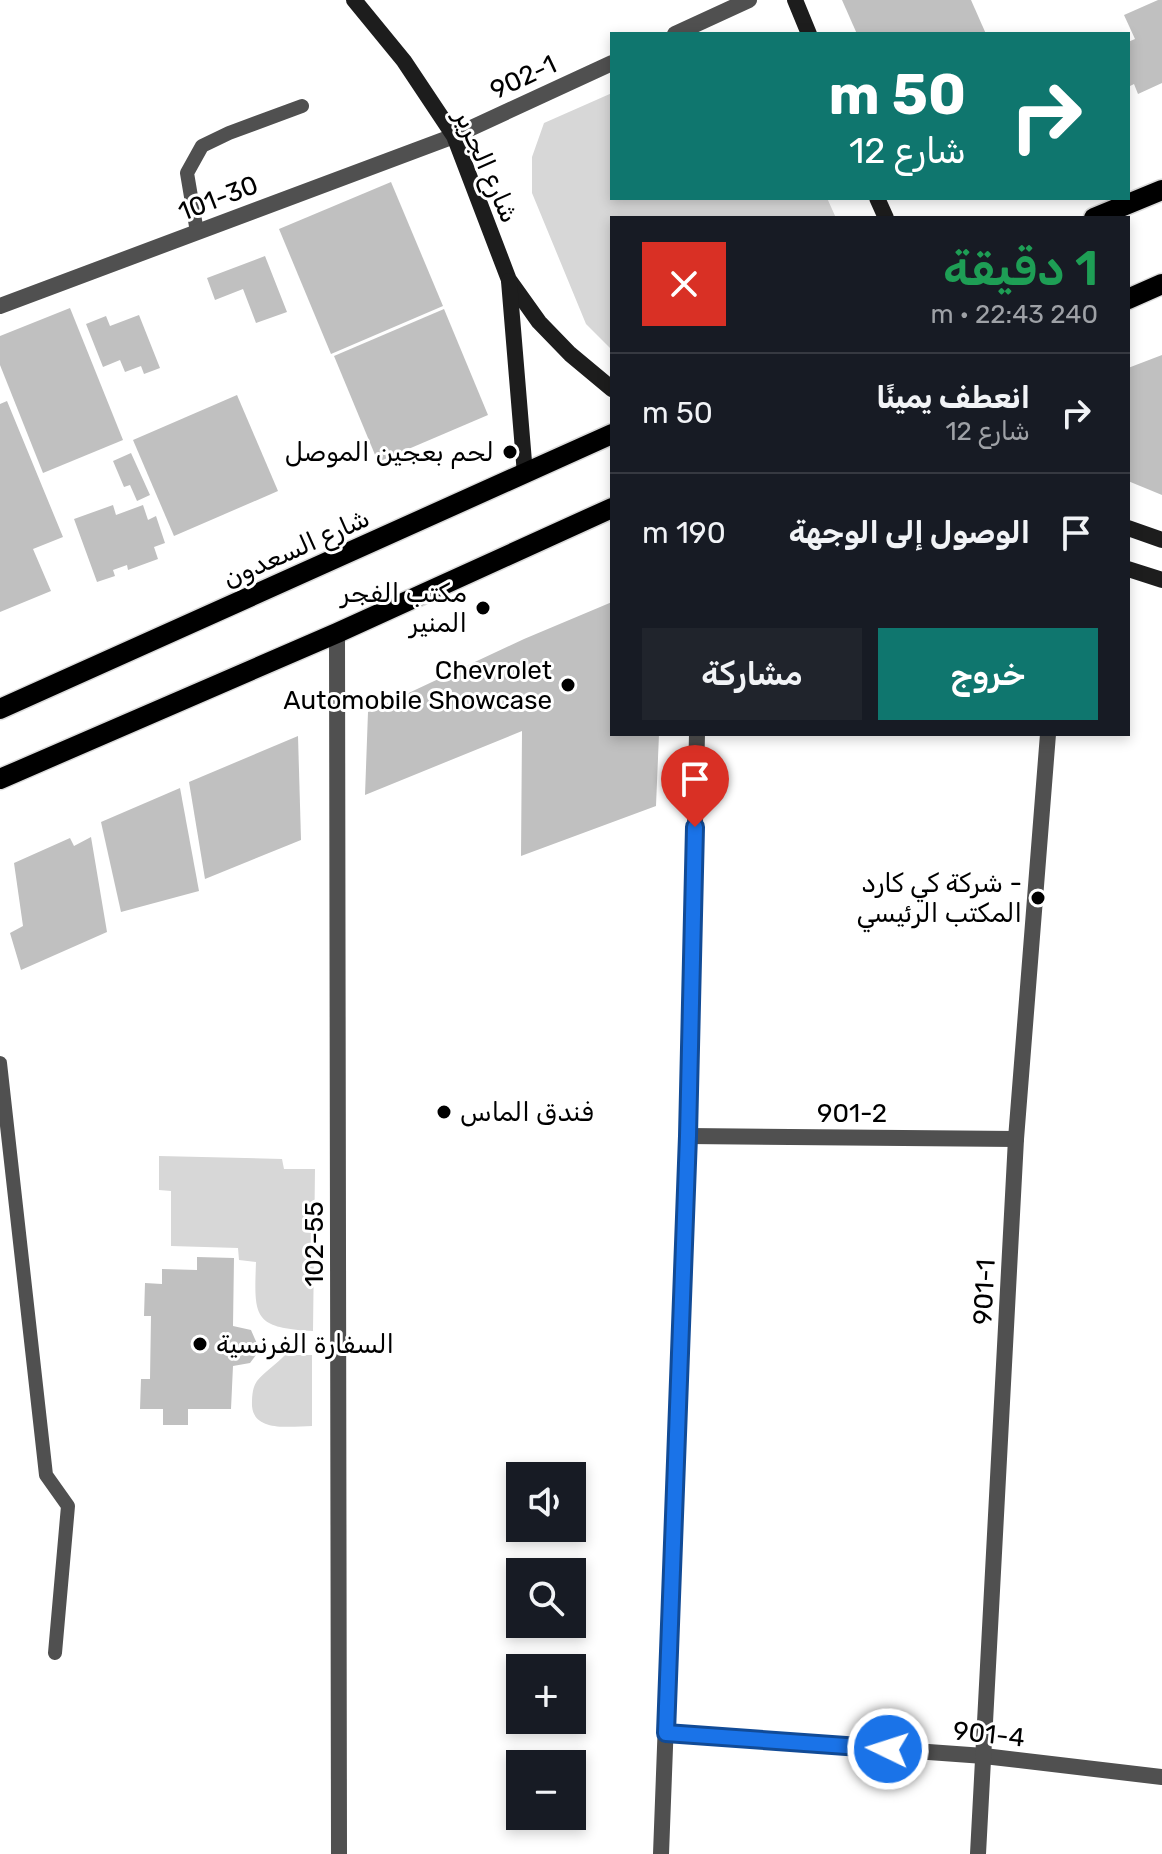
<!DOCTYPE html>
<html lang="ar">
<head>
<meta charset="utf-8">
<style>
  :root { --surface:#171b24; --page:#20242c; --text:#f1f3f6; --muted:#9ea1a6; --line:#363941; --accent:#0f766e }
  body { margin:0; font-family:Rubik,Cairo,sans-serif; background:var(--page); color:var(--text); direction:rtl; height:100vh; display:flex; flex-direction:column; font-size:30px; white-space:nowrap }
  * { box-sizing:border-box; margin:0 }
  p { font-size:26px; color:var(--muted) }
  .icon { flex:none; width:44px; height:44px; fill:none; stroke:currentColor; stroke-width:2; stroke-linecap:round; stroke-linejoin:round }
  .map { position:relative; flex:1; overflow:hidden; direction:ltr }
  .sheet { position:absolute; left:610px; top:216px; width:520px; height:520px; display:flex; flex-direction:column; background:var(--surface); border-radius:0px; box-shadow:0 4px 12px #0003; direction:rtl }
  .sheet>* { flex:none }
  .top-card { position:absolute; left:610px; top:32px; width:520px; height:168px; border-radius:0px; box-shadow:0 4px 12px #0003; direction:rtl; background:#0f766e; color:#fff; overflow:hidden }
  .controls { position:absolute; left:506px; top:1462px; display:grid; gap:16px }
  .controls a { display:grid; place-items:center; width:80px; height:80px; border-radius:0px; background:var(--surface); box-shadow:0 4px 12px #0003; font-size:40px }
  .pin { position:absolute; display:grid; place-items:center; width:68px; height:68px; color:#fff; margin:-82px -34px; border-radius:50% 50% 50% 0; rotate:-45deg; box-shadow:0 0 8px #0007 }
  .pin .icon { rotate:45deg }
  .me { position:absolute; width:88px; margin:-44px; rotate:274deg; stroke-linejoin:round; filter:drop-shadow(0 0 6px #0008) }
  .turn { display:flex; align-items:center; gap:28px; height:168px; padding:0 32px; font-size:36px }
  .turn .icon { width:104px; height:104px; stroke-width:2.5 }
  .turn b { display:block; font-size:56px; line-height:68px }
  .round { display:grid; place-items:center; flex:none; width:84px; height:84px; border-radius:0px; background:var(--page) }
  .headline { display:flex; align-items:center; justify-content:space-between; height:136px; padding:0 32px }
  h1 { font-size:48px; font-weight:600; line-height:60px; color:#1e9e55 }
  .action { display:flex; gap:16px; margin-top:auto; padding:16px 32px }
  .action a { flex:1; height:92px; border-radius:0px; background:var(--accent); color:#fff; font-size:32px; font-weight:600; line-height:92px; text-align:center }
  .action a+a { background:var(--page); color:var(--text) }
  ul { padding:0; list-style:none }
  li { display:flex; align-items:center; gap:24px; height:120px; padding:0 32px; border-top:2px solid var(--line) }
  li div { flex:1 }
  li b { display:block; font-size:30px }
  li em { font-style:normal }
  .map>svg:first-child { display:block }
  .green { fill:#d7d7d7 }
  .building { fill:#c0c0c0 }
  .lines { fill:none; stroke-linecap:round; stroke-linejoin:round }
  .primary-casing { stroke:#dbdbdb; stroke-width:23 }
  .lane { stroke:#505050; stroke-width:14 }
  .street { stroke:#505050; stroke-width:16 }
  .secondary { stroke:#1d1d1d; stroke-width:16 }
  .primary { stroke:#000; stroke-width:20 }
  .route-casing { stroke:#114b97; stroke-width:20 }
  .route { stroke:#1a73e8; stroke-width:14 }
  .poi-dot { fill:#000; stroke:#fff; stroke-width:3 }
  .labels { text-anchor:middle; stroke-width:6; stroke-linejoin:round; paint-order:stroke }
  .street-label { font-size:26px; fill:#000; stroke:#fff }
  .poi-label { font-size:26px; fill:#000; stroke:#fff; text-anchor:end }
</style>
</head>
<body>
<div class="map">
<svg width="1162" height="1854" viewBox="0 0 1162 1854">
  <rect width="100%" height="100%" fill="#fff"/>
  <!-- green -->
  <g class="green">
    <polygon points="612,93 612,198 827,198 836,218 612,218 612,350 586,324 532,193 532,157 544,123"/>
    <path d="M159 1156 282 1159 284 1169H315L313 1331C253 1328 254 1317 256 1262L239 1260 238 1248 171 1246V1191L159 1190Z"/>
    <path d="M285 1355H312V1426C293 1426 254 1433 252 1406 252 1398 252 1388 257 1381 264 1372 277 1364 285 1355Z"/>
  </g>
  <!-- building -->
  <g class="building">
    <polygon points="842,0 971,0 986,34 857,34"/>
    <polygon points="1158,0 1162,0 1162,83 1138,94 1134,84 1128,87 1128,42 1135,39 1124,15"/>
    <polygon points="391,182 443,306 331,354 279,229"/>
    <polygon points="265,256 287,312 256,323 243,289 215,300 207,278"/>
    <polygon points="70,308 123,440 43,473 0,365 0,336"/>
    <polygon points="444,309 488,415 378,462 334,356"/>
    <polygon points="139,315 160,368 144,374 141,366 125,372 120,360 103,367 86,324 106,316 110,326"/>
    <polygon points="1162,355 1162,495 1128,481 1128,368"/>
    <polygon points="237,395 278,491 174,536 133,440"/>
    <polygon points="7,401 63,537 33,549 51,591 0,612 0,404"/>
    <polygon points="131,453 150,495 137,501 130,485 124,487 113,461"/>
    <polygon points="113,505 116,515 143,505 148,520 156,516 165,543 154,547 158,559 128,570 127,565 113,570 115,576 97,582 74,519"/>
    <polygon points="612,602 612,734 659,734 656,806 521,856 522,731 365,795 368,712 524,639"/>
    <polygon points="298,736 301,840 205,879 189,782"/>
    <polygon points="180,788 199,891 121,912 101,822"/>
    <polygon points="91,837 107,932 21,970 10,933 23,926 14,863 70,838 74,846"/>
    <polygon points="197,1257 234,1258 233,1326 251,1330 258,1346 256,1355 250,1363 233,1366 231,1409 188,1409 188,1425 163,1425 163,1409 140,1409 141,1379 150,1379 151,1316 144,1316 145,1283 162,1284 162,1269 197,1270"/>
  </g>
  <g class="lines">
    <defs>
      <g id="primary">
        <polyline points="1094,218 1162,190"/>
        <polyline points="1128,299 1162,284"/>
        <polyline points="0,709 612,434"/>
        <polyline points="0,779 337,633 612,508"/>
      </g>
    </defs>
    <!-- primary casing -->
    <use href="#primary" class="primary-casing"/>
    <!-- lane -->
    <g class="lane">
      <polyline points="197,232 187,173 202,146 229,133 302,106"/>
      <polyline points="0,1063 46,1475 68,1506 55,1653"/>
    </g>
    <!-- street -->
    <g class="street">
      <polyline points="675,34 749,0"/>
      <polyline points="0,306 454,136 612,63"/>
      <polyline points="337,633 339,1854"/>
      <polyline points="688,1136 1016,1139"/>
      <polyline points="666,1733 984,1756 1162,1777"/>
      <polyline points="661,1854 688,1136 697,734"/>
      <polyline points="978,1854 1016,1139 1048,734"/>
    </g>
    <!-- secondary -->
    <g class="secondary">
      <polyline points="354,0 404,61 454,136 509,280 539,322 570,354 612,389"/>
      <polyline points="795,0 809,34"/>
      <polyline points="877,198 886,218"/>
      <polyline points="509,281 525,474"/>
      <polyline points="1128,528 1162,540"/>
      <polyline points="1128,569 1162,580"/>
    </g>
    <!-- primary -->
    <use href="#primary" class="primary"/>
  </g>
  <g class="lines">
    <defs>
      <polyline id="route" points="695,827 688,1136 666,1733 888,1749"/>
    </defs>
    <!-- route casing -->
    <use href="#route" class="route-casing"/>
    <!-- route -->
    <use href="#route" class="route"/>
  </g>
  <!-- markers -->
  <g class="poi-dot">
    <circle cx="510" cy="452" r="8"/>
    <circle cx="483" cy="608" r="8"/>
    <circle cx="568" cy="685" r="8"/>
    <circle cx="1038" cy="898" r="8"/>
    <circle cx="444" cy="1112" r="8"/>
    <circle cx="200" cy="1344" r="8"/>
  </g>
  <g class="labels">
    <!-- street labels -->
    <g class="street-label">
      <text transform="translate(523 77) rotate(-25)" y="9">902-1</text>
      <text transform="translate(487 166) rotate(66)" y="9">شارع الجرير</text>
      <text transform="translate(218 198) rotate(-21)" y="9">101-30</text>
      <text transform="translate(296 548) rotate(-24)" y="9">شارع السعدون</text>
      <text x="852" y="1122">901-2</text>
      <text transform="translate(314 1244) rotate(-90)" y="9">102-55</text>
      <text transform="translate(984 1292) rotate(-87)" y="9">901-1</text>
      <text transform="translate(989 1734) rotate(6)" y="9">901-4</text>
    </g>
    <!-- poi labels -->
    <g class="poi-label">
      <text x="494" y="461">لحم بعجين الموصل</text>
      <text x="467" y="602">مكتب الفجر<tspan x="467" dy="30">المنير</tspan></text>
      <text x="552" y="679">Chevrolet<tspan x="552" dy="30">Automobile Showcase</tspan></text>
      <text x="1022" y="892">شركة كي كارد -<tspan x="1022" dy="30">المكتب الرئيسي</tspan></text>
      <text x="460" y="1121" text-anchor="start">فندق الماس</text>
      <text x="216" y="1353" text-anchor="start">السفارة الفرنسية</text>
    </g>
  </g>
</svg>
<div class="controls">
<a><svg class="icon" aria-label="sound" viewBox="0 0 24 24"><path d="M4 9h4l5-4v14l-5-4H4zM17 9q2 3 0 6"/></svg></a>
<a><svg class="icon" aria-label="search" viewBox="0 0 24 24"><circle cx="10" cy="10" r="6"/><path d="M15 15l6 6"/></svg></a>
<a>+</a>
<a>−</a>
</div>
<div class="pin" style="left:695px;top:827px;background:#d93025"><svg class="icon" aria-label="arrive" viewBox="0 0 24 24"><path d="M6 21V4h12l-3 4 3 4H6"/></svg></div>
<svg class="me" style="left:888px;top:1749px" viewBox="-20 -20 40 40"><circle r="17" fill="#1a73e8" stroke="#fff" stroke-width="3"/><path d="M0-11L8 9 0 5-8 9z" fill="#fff"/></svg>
<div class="top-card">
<div class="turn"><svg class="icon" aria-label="right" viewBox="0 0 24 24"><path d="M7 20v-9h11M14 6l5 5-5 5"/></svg><div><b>50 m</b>شارع 12</div></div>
</div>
<section class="sheet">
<div class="headline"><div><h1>1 دقيقة</h1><p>240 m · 22:43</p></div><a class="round" style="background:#d93025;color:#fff"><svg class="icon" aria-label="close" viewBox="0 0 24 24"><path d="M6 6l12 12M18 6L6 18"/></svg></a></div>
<ul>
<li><svg class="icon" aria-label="right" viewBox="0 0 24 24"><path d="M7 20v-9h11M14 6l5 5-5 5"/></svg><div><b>انعطف يمينًا</b><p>شارع 12</p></div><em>50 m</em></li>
<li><svg class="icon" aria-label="arrive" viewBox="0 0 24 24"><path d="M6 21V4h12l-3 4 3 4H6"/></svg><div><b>الوصول إلى الوجهة</b></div><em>190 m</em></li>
</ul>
<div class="action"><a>خروج</a><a>مشاركة</a></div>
</section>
</div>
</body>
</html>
